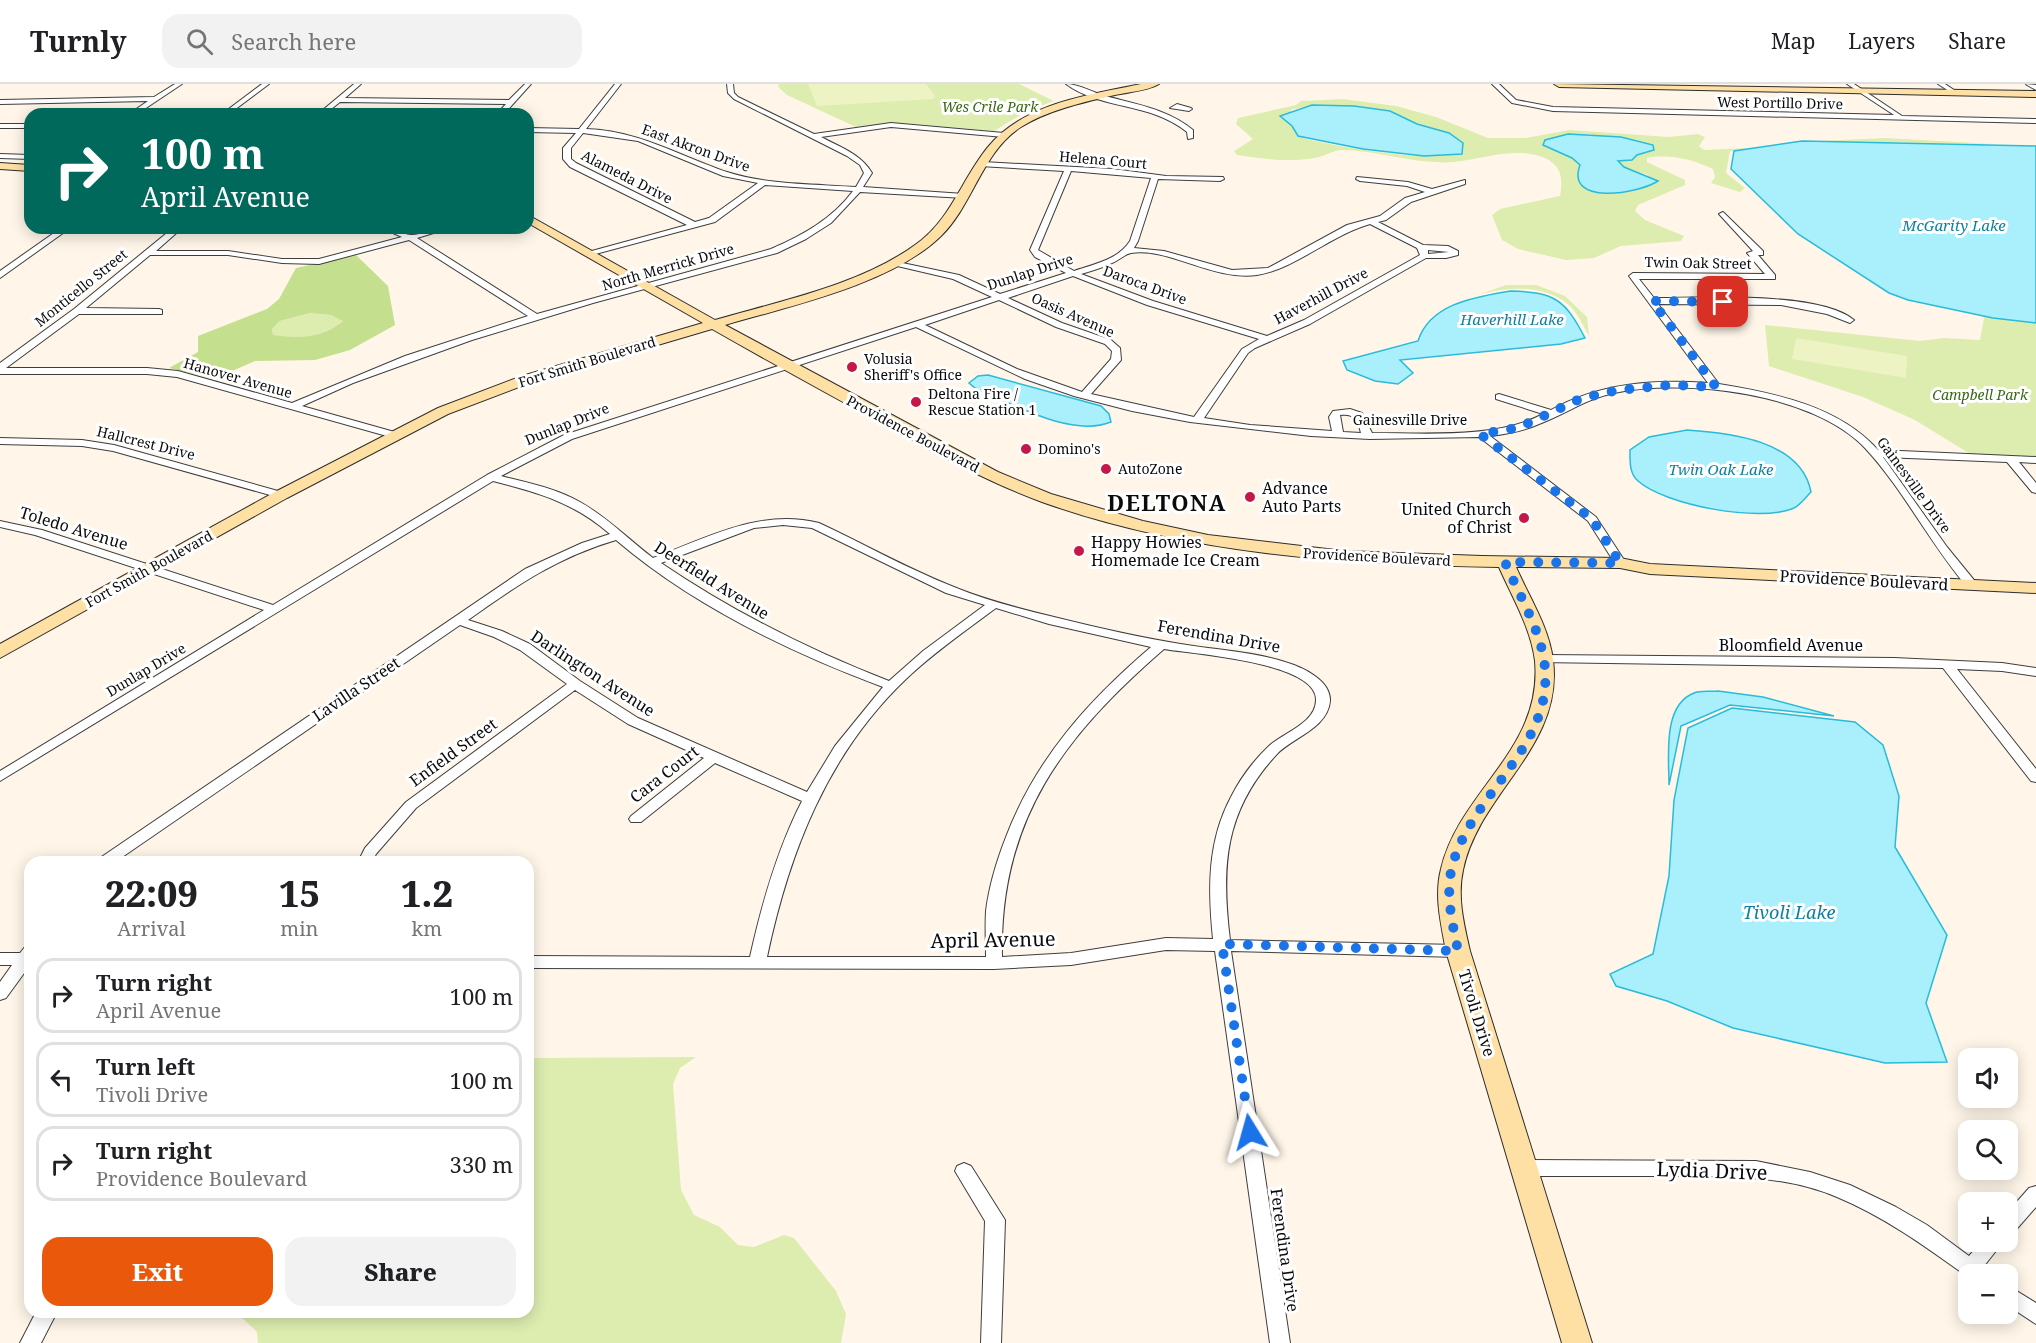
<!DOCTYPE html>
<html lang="en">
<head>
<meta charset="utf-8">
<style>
  :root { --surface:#fff; --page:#f2f2f2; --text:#202124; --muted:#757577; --line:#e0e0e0; --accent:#ea580c }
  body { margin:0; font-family:"Noto Serif",serif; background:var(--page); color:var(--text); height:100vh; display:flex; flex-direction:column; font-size:22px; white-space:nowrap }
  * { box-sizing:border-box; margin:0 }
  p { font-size:20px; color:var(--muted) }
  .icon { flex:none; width:33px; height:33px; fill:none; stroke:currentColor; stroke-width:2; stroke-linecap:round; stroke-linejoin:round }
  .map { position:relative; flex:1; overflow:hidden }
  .side { position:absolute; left:24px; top:772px; width:510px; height:462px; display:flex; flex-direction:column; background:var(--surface); border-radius:18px; box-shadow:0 3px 15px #0003 }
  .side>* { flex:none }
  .banner { position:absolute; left:24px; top:24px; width:510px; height:126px; border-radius:18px; box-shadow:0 3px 15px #0003; background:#00695c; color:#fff; overflow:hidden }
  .fabs { position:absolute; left:1958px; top:964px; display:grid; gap:12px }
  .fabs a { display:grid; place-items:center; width:60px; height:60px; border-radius:12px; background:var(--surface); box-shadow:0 3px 15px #0003; font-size:30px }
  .pin { position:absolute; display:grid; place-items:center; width:51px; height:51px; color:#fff; margin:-26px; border-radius:12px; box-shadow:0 3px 9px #0006 }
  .me { position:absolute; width:66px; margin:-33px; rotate:352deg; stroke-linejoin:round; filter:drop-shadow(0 0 4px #0008) }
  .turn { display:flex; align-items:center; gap:21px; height:126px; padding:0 18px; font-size:27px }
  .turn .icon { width:78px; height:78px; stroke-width:2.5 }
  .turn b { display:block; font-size:42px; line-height:51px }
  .eta { display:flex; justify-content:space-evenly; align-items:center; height:102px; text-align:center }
  .eta b { font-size:36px; font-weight:800; line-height:42px }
  .cta { display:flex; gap:12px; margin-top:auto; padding:12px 18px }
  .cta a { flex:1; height:69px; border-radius:18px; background:var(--accent); color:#fff; font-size:24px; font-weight:800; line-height:69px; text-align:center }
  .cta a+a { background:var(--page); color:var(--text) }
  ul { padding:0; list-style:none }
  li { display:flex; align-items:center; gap:18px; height:75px; margin:0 12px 9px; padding:0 6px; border:3px solid var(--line); border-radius:18px }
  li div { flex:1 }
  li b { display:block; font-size:22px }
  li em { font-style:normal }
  header { display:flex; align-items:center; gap:36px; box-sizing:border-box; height:84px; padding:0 30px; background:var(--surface); border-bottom:2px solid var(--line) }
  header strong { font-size:28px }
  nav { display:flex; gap:33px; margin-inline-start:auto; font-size:21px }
  .search { width:420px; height:54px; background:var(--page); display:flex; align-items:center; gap:15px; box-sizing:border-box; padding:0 21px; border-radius:18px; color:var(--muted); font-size:22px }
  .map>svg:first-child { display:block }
  .green { fill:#ddedb0; fill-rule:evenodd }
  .forest { fill:#c4df8e; fill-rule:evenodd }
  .pitch { fill:#edf3c2 }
  .water { fill:#a9effc; stroke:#29bbd9; stroke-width:1.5 }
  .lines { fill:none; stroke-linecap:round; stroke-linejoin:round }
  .street-casing { stroke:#3e3e3e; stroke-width:2 }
  .secondary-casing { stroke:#2d2d2d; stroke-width:2 }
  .street { fill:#fff; fill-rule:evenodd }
  .secondary { fill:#ffe0a4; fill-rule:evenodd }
  .route { stroke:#1a73e8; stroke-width:10; stroke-dasharray:0 18 }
  .poi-dot { fill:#c61848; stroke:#fff; stroke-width:2 }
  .labels { text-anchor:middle; stroke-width:6; stroke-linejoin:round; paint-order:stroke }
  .far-street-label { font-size:14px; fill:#0b0b0b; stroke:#fff }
  .far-park-label { font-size:14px; font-style:italic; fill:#3a6817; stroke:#fff }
  .far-poi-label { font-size:14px; fill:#0b0b0b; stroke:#fff; text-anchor:start }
  .far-water-label { font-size:15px; font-style:italic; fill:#0b80a0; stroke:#fff }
  .poi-label { font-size:16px; fill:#0b0b0b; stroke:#fff; text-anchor:start }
  .street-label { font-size:16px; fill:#0b0b0b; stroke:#fff }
  .water-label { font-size:18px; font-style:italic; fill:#0b80a0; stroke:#fff }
  .near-street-label { font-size:20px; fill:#0b0b0b; stroke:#fff }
  .district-label { font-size:22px; font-weight:bold; letter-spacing:1.5px; fill:#0b0b0b; stroke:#fff }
</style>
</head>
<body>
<header>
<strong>Turnly</strong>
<div class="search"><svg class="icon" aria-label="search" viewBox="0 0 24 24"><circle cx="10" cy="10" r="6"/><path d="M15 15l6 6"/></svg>Search here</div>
<nav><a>Map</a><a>Layers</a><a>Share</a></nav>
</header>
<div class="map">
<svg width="2036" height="1259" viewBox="0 0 2036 1259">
  <rect width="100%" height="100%" fill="#fff6e9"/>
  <!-- green -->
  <g class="green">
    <polygon points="779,0 1019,0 1054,17 1027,27 994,47 902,39 856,43 787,11 778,3"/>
    <path d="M1343 15 1396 22 1436 33 1488 54H1526L1569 46 1669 53 1698 50 1705 53 1699 62 1704 66 1747 64 1730 67 1726 89 1745 104 1740 108 1711 99 1715 93 1713 85C1691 75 1670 70 1647 74V78L1685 96V101L1638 121 1635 127 1645 136 1684 152 1681 157 1621 162 1594 174 1566 176 1518 165 1502 156 1492 131 1500 125 1560 112C1563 95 1562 82 1545 74 1517 62 1482 75 1454 78 1416 81 1378 66 1341 66 1332 67 1326 71 1319 73 1294 79 1262 75 1237 71L1234 67 1253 55 1236 40 1238 34 1296 21 1301 17ZM1312 21H1341L1390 27 1417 40 1449 49 1463 59V66C1437 82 1338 62 1306 55 1293 50 1292 39 1291 26ZM1588 50 1653 61 1654 66 1637 71 1632 76 1618 77 1624 83 1648 91 1637 105 1605 109 1579 85 1580 81 1572 74Z"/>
    <polygon points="1885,54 1995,60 1820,57"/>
    <path d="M1506 201H1536L1552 207 1565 212 1587 233 1589 252C1584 243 1579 232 1572 224 1547 198 1500 202 1469 214Z"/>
    <polygon points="1987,218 2036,229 2036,373 1970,370 1915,336 1863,313 1769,282 1765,241 1920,257 1944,254 1980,256"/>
    <path d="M310 229 331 231 344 236C323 254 299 255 273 252L272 245 280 237Z"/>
    <polygon points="696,973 680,984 673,1000 681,1106 694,1131 720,1143 738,1161 754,1163 784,1151 794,1154 836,1207 846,1230 841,1259 258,1259 257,1248 237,1229 528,1228 528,974"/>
  </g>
  <!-- forest -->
  <path class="forest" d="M356 171 388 202 395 241 350 266 315 276 255 277 214 295 169 284 198 268V252L267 225 279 215 296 184ZM310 229 331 231 343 237C323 254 298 255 273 251L272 245 280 237Z"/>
  <!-- pitch -->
  <g class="pitch">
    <polygon points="808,0 926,0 935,12 933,15 817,22"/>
    <polygon points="1796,254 1907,272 1906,294 1792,275"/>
  </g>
  <!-- water -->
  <g class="water">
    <polygon points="1312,21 1354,22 1390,27 1417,40 1449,49 1463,59 1462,70 1424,72 1363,65 1298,52 1292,42 1280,32"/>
    <path d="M1568 50 1621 53 1653 61 1654 66 1637 71 1632 76 1618 77 1624 83 1658 97C1638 110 1565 122 1580 81L1572 74 1543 61 1545 56Z"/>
    <polygon points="1802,57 2036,62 2036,239 1993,234 1908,216 1889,209 1798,150 1731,85 1734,67"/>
    <path d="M1510 207C1554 208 1565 215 1585 254L1561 260 1400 276 1413 289 1398 300 1375 297 1347 286 1343 277 1418 257C1430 219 1476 213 1510 207Z"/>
    <path d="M988 291 1101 322 1109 330 1111 338C1071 354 1013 320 975 304L969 299 978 292Z"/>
    <path d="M1687 346C1730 349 1801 356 1811 408 1806 413 1800 421 1794 424 1760 439 1665 421 1638 397 1629 389 1630 377 1630 366L1649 353Z"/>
    <path d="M1718 607 1763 613 1834 632 1730 621 1681 642 1669 701C1669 674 1662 621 1694 609 1700 606 1711 608 1718 607Z"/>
    <polygon points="1732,624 1855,638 1883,661 1899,712 1895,763 1947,851 1926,919 1947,978 1885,979 1733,944 1667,917 1616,902 1610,890 1653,870 1669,792 1674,716 1688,644"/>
  </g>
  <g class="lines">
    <defs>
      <g id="street">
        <polygon points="175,0 182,0 137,30 129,30 148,17 0,20 0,16 154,13"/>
        <polygon points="262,0 269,0 229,30 222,30"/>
        <polygon points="354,0 361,0 345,14 509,16 525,0 531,0 504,30 497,30 506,20 340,18 325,30 318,30"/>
        <path d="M615 0H621L586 45C637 46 680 72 727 88 768 101 813 100 856 103L864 89 860 81 847 72 734 15 728 9 727 0H733L734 9 738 13 814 50 891 39 1004 49 1007 51 1004 53 891 43 821 53C840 63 861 70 872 89L863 103 964 110 968 112 964 114 860 108 831 139 806 155 777 169 593 219 472 256 353 299 302 322 398 349V353L394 354 177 293 147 290H0V279L74 225 173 144H182L156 167H228L282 175H319L402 153 382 144C394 144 401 150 411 151 421 151 437 144 450 144L417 154 537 230 771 165C803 151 832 135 853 107L765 101 715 138 588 172V168L687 141 570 83 563 75V64L576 49 528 48V44L579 45ZM583 49 638 57 723 92 758 99 709 134 695 138 576 79 571 75V64ZM409 156 528 232 405 272 292 319 178 287 147 284H6L79 230H162V226L159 225 86 224 150 171H228L282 179 319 180Z"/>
        <path d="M1066 0C1078 0 1090 7 1102 11 1134 20 1166 24 1193 46V54L1188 55 1187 48C1151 18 1101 26 1066 0Z"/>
        <polygon points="1492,0 1499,0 1516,16 1553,23 1894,31 1847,0 1854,0 1902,32 2036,35 2036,39 1553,27 1512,19"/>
        <polygon points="1938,0 1945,0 1957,8 1952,9"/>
        <polygon points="2026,0 2036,1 2036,6 2027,1"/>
        <polygon points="1177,20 1191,24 1192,25 1189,27 1170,24"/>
        <rect x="0" y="40" width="30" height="4"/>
        <polygon points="0,70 30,71 30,75 0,74"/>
        <path d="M983 78 1113 85 1166 92 1223 93 1224 95 1220 97 1158 95 1138 157 1134 164 1164 167 1232 186 1268 184 1347 141 1380 132 1405 114 1425 108 1407 102 1360 97 1356 95 1357 93 1408 98 1432 105 1465 96V100L1411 118 1386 136 1378 138 1423 161 1448 162 1458 167V171L1446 174H1426L1310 240 1255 264 1248 269 1204 334 1250 341 1332 347 1329 333 1333 327 1350 325 1362 329 1372 349C1424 349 1497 355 1543 330L1496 315V311L1499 310 1551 326C1599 299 1654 295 1708 299L1629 192 1633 189 1765 190 1747 169 1753 167 1719 130 1723 128 1763 167V171H1758L1775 191V195H1639L1654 214C1701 214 1819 207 1854 236L1850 239 1827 230 1781 221 1658 220 1719 300C1774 309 1839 322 1878 366L2036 373V379L2019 378 2036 399V409L2032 408 2007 378 1883 373 1947 463 1978 501 1972 505 1968 504C1930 460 1904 406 1865 364 1813 309 1685 294 1614 309 1585 315 1566 330 1539 340 1524 347 1507 350 1490 352L1596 433 1626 479 1620 483 1616 481 1588 437 1479 353 1370 355 1311 352 1190 338 1132 327 1074 312 1025 295 916 243 572 355 501 392C528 399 555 404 580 418 607 433 628 455 653 474 707 454 760 424 819 439 864 460 908 485 954 503 985 516 1021 525 1054 533 1098 544 1142 554 1187 561 1219 566 1254 568 1285 578 1302 583 1331 596 1330 617 1328 644 1292 654 1277 670 1224 727 1221 783 1230 856L1458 861 1464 863 1466 867 1464 871 1458 873 1231 867 1290 1259H1270L1215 867 1166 866 1071 881 994 885 528 884V872L750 873C762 819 777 766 802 717L715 679 641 738H631L629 735 631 732 704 674 628 640 575 606 416 724 376 770 372 778H358L365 764 406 718 567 600 520 566 494 553 460 541 115 778H98L100 774 525 485 582 459 610 450C573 418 539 409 493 397L0 697V687L264 526 35 451 0 443V437L42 446 273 521 487 391 564 351 992 213 953 195 893 181V177L959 191 1000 210 1066 189 1035 173 1030 166 1064 87 980 82 979 80ZM1071 87 1151 94 1130 157C1118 176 1094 180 1074 187L1038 166ZM1370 140 1417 164 1420 171 1304 236 1267 252 1153 217 1081 190C1091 187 1102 184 1112 179 1118 177 1125 170 1131 169 1169 163 1212 197 1257 191 1295 185 1331 151 1370 140ZM1428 166 1449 168 1428 170ZM1073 192 1147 221 1259 255 1242 265 1194 333 1091 310 1121 276 1120 264 1111 256 1062 239 1008 214ZM999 216 1056 243 1105 260 1112 267 1111 275 1082 308 1017 285 925 241ZM1340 331C1354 329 1358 336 1361 349L1343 348ZM783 441 812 444 946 509 985 521 923 567 889 597C809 566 732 527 661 479L754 444ZM616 456C692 521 789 568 883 603L835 662 807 708 638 634 580 597 530 560 502 547 468 536C517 501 558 473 616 456ZM996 524 1049 540 1151 563C1089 616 1036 674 1006 753 997 776 989 802 986 827 985 843 986 858 986 873H767C789 769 827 670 906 595 933 569 965 547 996 524ZM1164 565C1192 570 1317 578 1316 616 1316 639 1283 649 1269 662 1254 676 1240 695 1231 713 1207 758 1208 806 1213 855L1166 854 1071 869 1002 873C999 735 1064 652 1164 565Z"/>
        <polygon points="61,144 70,144 0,194 0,187"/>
        <polygon points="0,354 82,356 114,361 285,409 286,411 285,413 277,413 113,367 82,362 0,360"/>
        <polygon points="1544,571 1894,574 2002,579 2036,584 2036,592 2002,587 1957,585 2036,685 2036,698 2031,697 1943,584 1539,578 1538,575 1539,572"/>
        <polygon points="30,862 30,881 6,914 0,916 0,898 12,881 0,881 0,869 20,869 24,864"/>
        <path d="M1525 1076 1756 1077 1810 1088 1850 1101 1896 1123 1927 1141 1969 1172 1981 1158H2003L1984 1182 1990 1191H1968V1193C1926 1163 1885 1133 1837 1113 1782 1090 1724 1092 1666 1092 1619 1092 1572 1092 1525 1092L1518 1089 1516 1084 1518 1079Z"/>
        <polygon points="964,1079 971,1082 1005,1136 1001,1259 981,1259 985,1137 955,1087 957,1082"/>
        <polygon points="2036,1102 2036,1123 2014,1148 2007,1150 2007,1129 2029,1104"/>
        <polygon points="2007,1201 2036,1219 2036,1240 2007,1221"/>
        <polygon points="36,1228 57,1228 41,1259 20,1259"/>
      </g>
      <g id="secondary">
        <path d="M1141 0H1159C1148 7 1128 8 1115 11 1084 18 1048 26 1021 43 982 68 973 121 941 152 892 200 790 222 725 241L998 388 1051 410 1143 437 1208 451 1344 467 1482 472 1620 474 1650 480 2036 499V509L1650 490 1620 484 1516 483C1529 513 1549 543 1553 576 1564 663 1479 708 1463 786 1457 813 1464 841 1470 867L1592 1259H1562L1446 867C1441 840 1434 812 1441 785 1459 707 1543 666 1535 577 1531 544 1512 513 1499 483 1345 481 1188 470 1042 418 988 398 937 370 887 342 828 310 770 278 712 245L532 298 448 330 287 414 0 574V560L275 408 438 324 522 292 703 239 528 139V131L715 236C780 217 860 201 915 161 951 136 961 96 988 63 1024 19 1089 11 1141 0Z"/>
        <polygon points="1554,0 2036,7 2036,13 1559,3"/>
        <polygon points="0,79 30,81 30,87 0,85"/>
      </g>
    </defs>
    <!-- street casing -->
    <use href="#street" class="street-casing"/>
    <!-- secondary casing -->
    <use href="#secondary" class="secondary-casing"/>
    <!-- street -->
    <use href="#street" class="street"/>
    <!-- secondary -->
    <use href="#secondary" class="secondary"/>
  </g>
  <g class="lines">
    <!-- route -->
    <path class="route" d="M1250 1048 1222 860 1458 867C1452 837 1444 806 1454 776 1477 704 1557 659 1544 576 1539 543 1518 509 1505 478L1620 479 1592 435 1480 350 1518 344 1582 314 1619 306 1671 301 1716 303 1652 217 1723 218"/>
  </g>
  <!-- markers -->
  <g class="poi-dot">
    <circle cx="852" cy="283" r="6"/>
    <circle cx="916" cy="318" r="6"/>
    <circle cx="1026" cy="365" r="6"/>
    <circle cx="1106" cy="385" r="6"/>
    <circle cx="1250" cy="413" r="6"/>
    <circle cx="1524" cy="434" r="6"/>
    <circle cx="1079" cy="467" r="6"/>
  </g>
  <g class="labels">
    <!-- far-street labels -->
    <g class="far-street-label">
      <text transform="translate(1780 19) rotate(1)" y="5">West Portillo Drive</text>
      <text transform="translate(696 64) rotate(20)" y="5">East Akron Drive</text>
      <text transform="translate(1103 76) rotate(5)" y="5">Helena Court</text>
      <text transform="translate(627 93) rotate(27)" y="5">Alameda Drive</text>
      <text transform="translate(1698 179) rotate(1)" y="5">Twin Oak Street</text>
      <text transform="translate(668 183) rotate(-16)" y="5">North Merrick Drive</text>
      <text transform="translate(1030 188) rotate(-18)" y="5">Dunlap Drive</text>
      <text transform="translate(1145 201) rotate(20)" y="5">Daroca Drive</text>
      <text transform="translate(81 204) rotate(-39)" y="5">Monticello Street</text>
      <text transform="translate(1321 212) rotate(-28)" y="5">Haverhill Drive</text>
      <text transform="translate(1073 231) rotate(24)" y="5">Oasis Avenue</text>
      <text transform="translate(587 278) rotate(-17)" y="5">Fort Smith Boulevard</text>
      <text transform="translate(238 294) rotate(16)" y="5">Hanover Avenue</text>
      <text x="1410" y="341">Gainesville Drive</text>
      <text transform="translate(567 340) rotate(-22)" y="5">Dunlap Drive</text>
      <text transform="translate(913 350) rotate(28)" y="5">Providence Boulevard</text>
      <text transform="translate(146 359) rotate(14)" y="5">Hallcrest Drive</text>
      <text transform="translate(1914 401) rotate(54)" y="5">Gainesville Drive</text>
      <text transform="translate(1377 473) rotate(3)" y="5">Providence Boulevard</text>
      <text transform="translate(149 485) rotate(-29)" y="5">Fort Smith Boulevard</text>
      <text transform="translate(146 586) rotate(-31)" y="5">Dunlap Drive</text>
    </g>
    <!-- far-park labels -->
    <g class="far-park-label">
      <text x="990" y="28">Wes Crile Park</text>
      <text x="1980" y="316">Campbell Park</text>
    </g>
    <!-- far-poi labels -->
    <g class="far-poi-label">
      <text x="864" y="280">Volusia<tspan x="864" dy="16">Sheriff's Office</tspan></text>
      <text x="928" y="315">Deltona Fire /<tspan x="928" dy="16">Rescue Station 1</tspan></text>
      <text x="1038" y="370">Domino's</text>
      <text x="1118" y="390">AutoZone</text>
    </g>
    <!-- far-water labels -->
    <g class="far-water-label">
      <text x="1954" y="147">McGarity Lake</text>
      <text x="1512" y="241">Haverhill Lake</text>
      <text x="1721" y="391">Twin Oak Lake</text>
    </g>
    <!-- poi labels -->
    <g class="poi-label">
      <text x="1262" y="410">Advance<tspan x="1262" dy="18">Auto Parts</tspan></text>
      <text x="1512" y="431" text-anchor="end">United Church<tspan x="1512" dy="18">of Christ</tspan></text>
      <text x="1091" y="464">Happy Howies<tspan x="1091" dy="18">Homemade Ice Cream</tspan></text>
    </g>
    <!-- street labels -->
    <g class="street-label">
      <text transform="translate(74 444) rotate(17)" y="6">Toledo Avenue</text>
      <text transform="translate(712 496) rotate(32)" y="6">Deerfield Avenue</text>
      <text transform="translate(1864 496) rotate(3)" y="6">Providence Boulevard</text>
      <text transform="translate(1219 552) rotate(10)" y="6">Ferendina Drive</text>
      <text x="1791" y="567">Bloomfield Avenue</text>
      <text transform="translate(593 589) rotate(33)" y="6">Darlington Avenue</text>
      <text transform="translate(356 605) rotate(-34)" y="6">Lavilla Street</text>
      <text transform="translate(453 668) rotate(-36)" y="6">Enfield Street</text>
      <text transform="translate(664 690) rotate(-38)" y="6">Cara Court</text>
      <text transform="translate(1477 929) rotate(73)" y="6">Tivoli Drive</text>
      <text transform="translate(1285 1166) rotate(82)" y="6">Ferendina Drive</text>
    </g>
    <!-- water labels -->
    <g class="water-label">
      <text x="1789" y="835">Tivoli Lake</text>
    </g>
    <!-- near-street labels -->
    <g class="near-street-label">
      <text transform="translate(993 856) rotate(-1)" y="7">April Avenue</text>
      <text transform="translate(1712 1087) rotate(2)" y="7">Lydia Drive</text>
    </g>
    <!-- district labels -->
    <g class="district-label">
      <text x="1167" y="427">DELTONA</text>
    </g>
  </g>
</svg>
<div class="fabs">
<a><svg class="icon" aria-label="sound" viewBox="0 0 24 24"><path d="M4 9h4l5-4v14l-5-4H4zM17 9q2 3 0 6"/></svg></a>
<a><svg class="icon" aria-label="search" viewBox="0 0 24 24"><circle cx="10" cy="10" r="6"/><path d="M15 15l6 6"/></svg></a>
<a>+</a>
<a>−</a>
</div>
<div class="pin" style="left:1723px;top:218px;background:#d93025"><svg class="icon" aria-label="arrive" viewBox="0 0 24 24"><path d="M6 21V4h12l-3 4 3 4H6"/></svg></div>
<svg class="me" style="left:1250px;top:1048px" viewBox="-20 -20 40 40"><path d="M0-17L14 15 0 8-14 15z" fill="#1a73e8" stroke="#fff" stroke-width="4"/></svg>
<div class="banner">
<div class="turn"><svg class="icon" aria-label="right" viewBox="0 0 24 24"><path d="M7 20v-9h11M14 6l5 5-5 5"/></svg><div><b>100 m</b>April Avenue</div></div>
</div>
<section class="side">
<div class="eta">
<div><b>22:09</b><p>Arrival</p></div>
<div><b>15</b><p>min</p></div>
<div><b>1.2</b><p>km</p></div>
</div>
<ul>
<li><svg class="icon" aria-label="right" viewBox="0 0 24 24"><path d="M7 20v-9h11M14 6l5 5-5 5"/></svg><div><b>Turn right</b><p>April Avenue</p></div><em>100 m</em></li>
<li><svg class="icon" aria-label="left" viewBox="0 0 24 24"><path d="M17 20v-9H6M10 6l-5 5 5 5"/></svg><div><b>Turn left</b><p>Tivoli Drive</p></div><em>100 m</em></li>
<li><svg class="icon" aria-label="right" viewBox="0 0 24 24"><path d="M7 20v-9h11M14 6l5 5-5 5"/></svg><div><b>Turn right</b><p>Providence Boulevard</p></div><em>330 m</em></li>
</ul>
<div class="cta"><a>Exit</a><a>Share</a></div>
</section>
</div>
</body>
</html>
